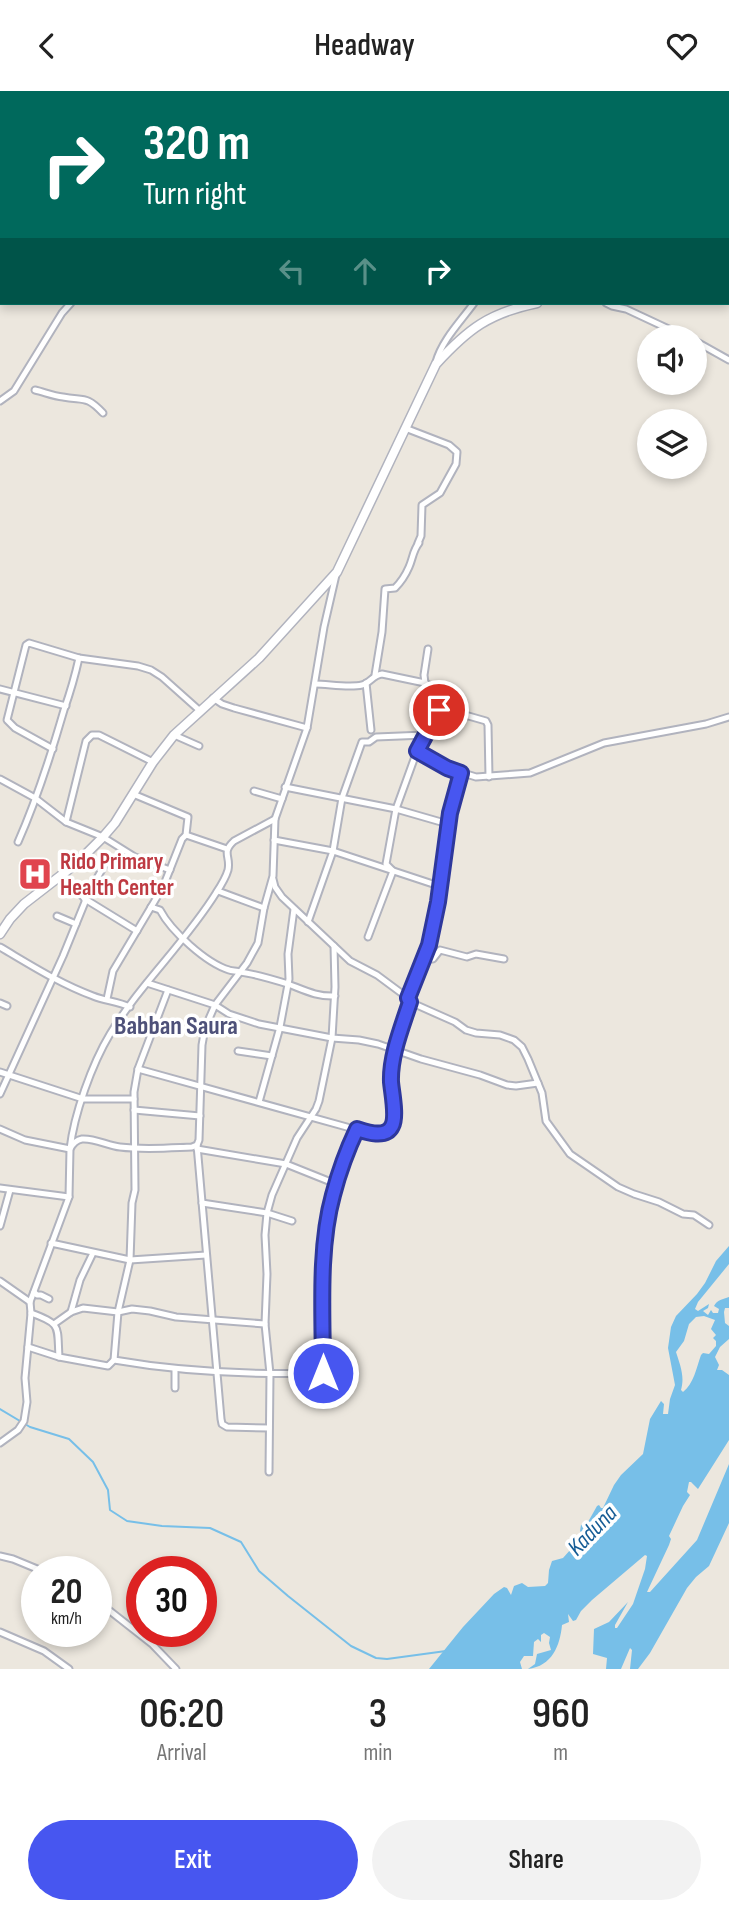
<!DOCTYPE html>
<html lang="en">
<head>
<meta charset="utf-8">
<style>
  :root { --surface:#fff; --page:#f2f2f2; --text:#222; --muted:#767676; --accent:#4756f0 }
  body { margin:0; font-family:"Sofia Sans Condensed",sans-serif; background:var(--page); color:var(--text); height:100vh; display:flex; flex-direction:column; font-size:26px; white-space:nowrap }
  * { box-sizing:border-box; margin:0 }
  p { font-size:23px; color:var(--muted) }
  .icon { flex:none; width:38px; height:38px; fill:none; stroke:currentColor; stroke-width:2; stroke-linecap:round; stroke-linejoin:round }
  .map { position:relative; height:1578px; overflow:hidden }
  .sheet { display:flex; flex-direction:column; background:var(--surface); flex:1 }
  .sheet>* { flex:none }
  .guide { position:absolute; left:0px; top:0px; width:730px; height:214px; box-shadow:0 4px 10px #0003; background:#00695c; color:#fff; overflow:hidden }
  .controls { position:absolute; left:637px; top:234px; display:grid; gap:14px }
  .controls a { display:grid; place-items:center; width:70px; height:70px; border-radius:50%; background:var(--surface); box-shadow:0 4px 10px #0003; font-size:35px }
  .speed { position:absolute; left:21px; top:1465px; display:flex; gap:14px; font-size:35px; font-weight:700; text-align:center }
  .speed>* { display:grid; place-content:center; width:91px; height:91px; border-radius:50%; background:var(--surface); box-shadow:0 4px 10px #0003; line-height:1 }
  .speed small { font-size:18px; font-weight:400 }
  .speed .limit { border:10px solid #d22; background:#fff; color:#111 }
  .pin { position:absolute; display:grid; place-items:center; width:60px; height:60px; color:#fff; margin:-30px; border:4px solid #fff; border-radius:50%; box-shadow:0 2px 7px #0007 }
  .me { position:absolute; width:77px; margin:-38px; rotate:0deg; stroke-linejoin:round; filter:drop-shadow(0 0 5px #0008) }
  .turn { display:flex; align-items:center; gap:24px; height:147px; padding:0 28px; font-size:32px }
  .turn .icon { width:91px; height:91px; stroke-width:2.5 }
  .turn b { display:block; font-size:49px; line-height:60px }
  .lanes { display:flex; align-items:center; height:66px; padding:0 28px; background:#0003; justify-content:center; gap:35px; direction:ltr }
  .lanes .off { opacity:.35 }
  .eta { display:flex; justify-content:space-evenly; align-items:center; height:119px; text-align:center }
  .eta b { font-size:42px; font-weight:600; line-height:49px }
  .primary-button { display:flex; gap:14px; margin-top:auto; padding:14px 28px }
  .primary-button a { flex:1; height:80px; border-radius:42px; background:var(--accent); color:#fff; font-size:28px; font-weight:600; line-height:80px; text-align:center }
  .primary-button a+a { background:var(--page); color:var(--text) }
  header { display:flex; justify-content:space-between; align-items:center; height:91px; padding:0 28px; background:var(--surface); font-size:32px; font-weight:600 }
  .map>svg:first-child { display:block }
  .water { fill:#77bfe8; fill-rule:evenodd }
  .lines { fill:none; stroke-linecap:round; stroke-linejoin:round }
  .stream { stroke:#77bfe8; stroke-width:2 }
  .street-casing { stroke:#b1b3be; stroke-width:9 }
  .secondary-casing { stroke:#b1b3be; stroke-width:11 }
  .street { stroke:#fff; stroke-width:5 }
  .secondary { stroke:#fff; stroke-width:8 }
  .route-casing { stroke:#2e389c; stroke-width:18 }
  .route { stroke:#4756f0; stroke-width:12 }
  .labels { text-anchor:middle; stroke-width:7; stroke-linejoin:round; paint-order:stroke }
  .health-label { font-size:23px; font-weight:bold; fill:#be3a42; stroke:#fff; text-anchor:start }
  .water-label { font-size:24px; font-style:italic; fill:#155c95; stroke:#fff }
  .quarter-label { font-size:26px; font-weight:bold; fill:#4e5179; stroke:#fff }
</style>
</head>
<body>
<header><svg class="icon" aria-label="back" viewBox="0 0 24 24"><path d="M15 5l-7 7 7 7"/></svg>Headway<svg class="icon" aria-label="heart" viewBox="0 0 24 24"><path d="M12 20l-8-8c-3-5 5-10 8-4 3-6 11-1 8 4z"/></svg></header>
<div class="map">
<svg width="729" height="1578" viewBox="0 0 729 1578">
  <rect width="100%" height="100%" fill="#ece7de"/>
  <!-- water -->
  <path class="water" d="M729 1155V1173L698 1211 695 1218 698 1220 709 1213 708 1217 703 1220 708 1224 711 1219 713 1222H718L719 1218 714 1215C717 1209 723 1208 729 1206V1217H725L724 1221 725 1232 729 1235V1248L720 1256 715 1266 719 1274 717 1279H722L729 1284V1349L698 1398 691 1391H689L687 1401 690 1404 683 1415 669 1445 671 1448 669 1454 647 1501H650L697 1449 729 1373V1432L709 1475 696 1486 687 1497 650 1562 638 1578H630L632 1559 630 1557 621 1578H606L607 1567 593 1563 594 1538 609 1531 628 1511 615 1534V1537H617L633 1513 645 1478 647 1465 645 1464 592 1509 581 1520 576 1529 573 1530 568 1523 569 1531 562 1534C560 1555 552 1575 528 1578L535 1573 537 1563 551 1559 549 1552 550 1546 544 1542 541 1544V1551L538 1548 534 1551 533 1565H524L520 1571 522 1578H429L463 1536 494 1503 504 1496 507 1497 511 1504 514 1495 522 1492 528 1496 545 1495 548 1492 549 1479 552 1470 563 1467 571 1458 585 1449 586 1447 580 1440 581 1434 583 1433 588 1436V1431L597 1415 599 1414 601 1417H603L614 1394 621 1384 643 1363 650 1328 661 1310 664 1313 663 1323H668L670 1308 675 1294 668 1257 671 1236 676 1225 697 1203 705 1192 716 1170ZM704 1225 715 1229 711 1238 716 1244 713 1247 716 1250V1255L709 1263 703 1262 701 1264C696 1278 694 1292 683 1301L681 1299C685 1285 680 1274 676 1261L684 1250 689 1233 696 1226Z"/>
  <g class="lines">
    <!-- stream -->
    <polyline class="stream" points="0,1318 30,1336 69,1348 93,1371 108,1399 110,1419 127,1430 162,1435 210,1437 241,1451 259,1480 288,1505 351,1555 376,1567 387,1568 446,1560"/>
    <defs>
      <g id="street">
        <polyline points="102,0 108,2"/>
        <polyline points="265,0 266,2"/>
        <polyline points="411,0 413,2"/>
        <polyline points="182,2 182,0"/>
        <polyline points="589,2 590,0"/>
        <polyline points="644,2 644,0"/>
        <polyline points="699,2 700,0"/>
        <polyline points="728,8 729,8"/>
        <polyline points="728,61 729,61"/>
        <polyline points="606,212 612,215 626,218 688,247"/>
        <polyline points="695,250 729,269"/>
        <path d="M436 271C442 249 461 230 474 212"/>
        <path d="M35 299C44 301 53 305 63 306 84 310 86 304 103 322"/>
        <polyline points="0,310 14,300 62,222 71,212"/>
        <polyline points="405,337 449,354 457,361 456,373 440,402 422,414 421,445 418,452"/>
        <path d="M375 584 382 541 385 498 395 497C401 491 406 483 409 476 413 467 413 459 419 452"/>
        <polyline points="366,592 371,639"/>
        <polyline points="425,592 424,584 428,558"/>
        <path d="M315 593C328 593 349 597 362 594 370 592 373 584 382 583L425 592 436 598 448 600 446 613 465 624 486 630 488 634 489 686"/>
        <polyline points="0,598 66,615"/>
        <polyline points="213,607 222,613 234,617 307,637"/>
        <polyline points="174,644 199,655"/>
        <polyline points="53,658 15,637 7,629 26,554 29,552 79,567 138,575 151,579 162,586 199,619"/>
        <polyline points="417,660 447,677 476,686 530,682 604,652 706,633 729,626"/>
        <polyline points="0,688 35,707 66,731 103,746 135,766 170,779"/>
        <polyline points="285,696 396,718 448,733"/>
        <polyline points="254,700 282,708"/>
        <polyline points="66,731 86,650 92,644 99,644 153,671"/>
        <polyline points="186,744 227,758"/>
        <polyline points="274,749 333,760 439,795"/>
        <path d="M18 751C37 708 51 664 64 619 70 602 75 585 79 567"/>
        <polyline points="108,768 85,808 137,840"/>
        <polyline points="393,780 386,773 396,718 417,660 445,608"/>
        <polyline points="273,788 275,796 282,806 350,870 377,884 408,907 410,911 455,931 466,939 476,942 500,944 514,949 522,956 528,968 542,1002 546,1030 570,1063 618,1096 634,1103 659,1111 683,1123 694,1124 709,1134"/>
        <polyline points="218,800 264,817"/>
        <path d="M151 816 160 819C171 840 206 872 229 879 231 880 237 880 240 881 256 883 272 888 288 893 304 899 317 906 335 905"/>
        <polyline points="57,825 76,833"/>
        <polyline points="308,831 333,760 342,707 362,651 369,651 376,646 425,644"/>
        <polyline points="368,846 393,780"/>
        <path d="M0 856C29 873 60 893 93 905 105 910 117 910 130 916"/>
        <polyline points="423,868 433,868 440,859 467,866 476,863 504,868"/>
        <polyline points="147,892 215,914 229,923 259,933 332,947 359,949 378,953 421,968 480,984 507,994 516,995 538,992"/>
        <polyline points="408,907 429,854 450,722 461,682"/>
        <polyline points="107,908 113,880 163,796 182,748 186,744 188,726 133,703"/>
        <polyline points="0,912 7,915"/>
        <polyline points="238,960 272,965"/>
        <path d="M138 978 372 1043C379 1043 388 1043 392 1036 398 1025 390 999 391 986 392 961 403 935 410 911"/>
        <polyline points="0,981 83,1008 134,1008"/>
        <polyline points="0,1003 63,865 85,811 85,808 62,782"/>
        <polyline points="259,1011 280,936 289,888 288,863 294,818"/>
        <polyline points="134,1019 200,1025"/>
        <path d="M0 1038 25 1049 70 1058C74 1023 92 973 110 943 141 892 185 852 216 802 220 796 226 786 228 779 231 765 221 762 234 750L275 728"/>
        <polyline points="197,1054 221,1328 222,1333 227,1336 269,1337"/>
        <polyline points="197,1058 286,1073 336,1093"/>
        <polyline points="0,1097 69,1106"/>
        <polyline points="202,1112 267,1122 292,1130"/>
        <polyline points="0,1135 10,1099"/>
        <polyline points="51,1152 130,1169 206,1164"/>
        <polyline points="0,1190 30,1211"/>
        <polyline points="34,1201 37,1204 41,1204 49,1208"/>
        <polyline points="71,1221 80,1189 93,1162"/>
        <path d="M31 1222C62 1233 57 1235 59 1266L108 1275 114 1269C183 1281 252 1284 323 1282 323 1223 318 1161 333 1104 339 1081 347 1059 357 1038"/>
        <polyline points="54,1233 71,1221 83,1217 118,1221 132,1218 150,1220 176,1226 265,1233"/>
        <polyline points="28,1256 59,1266"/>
        <polyline points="114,1269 118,1221 130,1169 132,1112 135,1099 134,1001 138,978 168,899"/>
        <polyline points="175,1297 175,1279"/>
        <path d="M0 1352 18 1339 24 1330 27 1311 25 1287 31 1222 30 1211 69 1106 70 1058C73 1052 76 1049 82 1048 95 1047 108 1055 120 1056 144 1059 168 1057 192 1056L197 1054 199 1049 202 954 205 937 215 914 247 872 258 852 264 817 273 785 275 728 307 637 324 536 336 484"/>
        <polyline points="269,1381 270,1283 265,1233 267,1183 265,1144 267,1122 272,1104 297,1047 316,1018 319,1010 332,947 335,896 334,855"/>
        <polyline points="0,1465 13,1468 42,1480"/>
        <polyline points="96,1509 152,1553 176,1578"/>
        <polyline points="0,1541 44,1560 69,1578"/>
      </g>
      <g id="secondary">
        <polyline points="728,206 729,206"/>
        <path d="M0 843 10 828 24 813 77 772 103 746 115 732 153 671 174 644 259 567 337 481 436 273C468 238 489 222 537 212"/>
      </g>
    </defs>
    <!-- street casing -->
    <use href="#street" class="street-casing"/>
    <!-- secondary casing -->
    <use href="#secondary" class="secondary-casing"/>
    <!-- street -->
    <use href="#street" class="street"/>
    <!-- secondary -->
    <use href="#secondary" class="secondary"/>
  </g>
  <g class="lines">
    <defs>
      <path id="route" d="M323 1282C323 1225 318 1158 333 1104 339 1081 347 1059 357 1038 366 1041 386 1048 392 1035 397 1026 392 1002 391 991 390 965 402 936 410 911L408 907 429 854 438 811 450 722 461 682 447 677 417 660 439 619"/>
    </defs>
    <!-- route casing -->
    <use href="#route" class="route-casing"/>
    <!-- route -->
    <use href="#route" class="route"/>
  </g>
  <!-- icons -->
  <defs>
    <symbol id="hospital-square" viewBox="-11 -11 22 22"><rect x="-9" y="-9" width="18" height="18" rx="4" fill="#e0444e" stroke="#fff"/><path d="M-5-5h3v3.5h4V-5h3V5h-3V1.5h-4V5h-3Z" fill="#fff"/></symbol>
  </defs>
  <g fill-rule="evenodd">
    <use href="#hospital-square" x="16" y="764" width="38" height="38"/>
  </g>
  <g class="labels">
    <!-- health labels -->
    <g class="health-label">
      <text x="60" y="778">Rido Primary<tspan x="60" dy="26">Health Center</tspan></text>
    </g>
    <!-- water labels -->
    <g class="water-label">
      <text transform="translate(592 1439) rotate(-46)" y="8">Kaduna</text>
    </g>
    <!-- quarter labels -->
    <g class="quarter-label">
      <text x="176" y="943">Babban Saura</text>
    </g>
  </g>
</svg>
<div class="controls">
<a><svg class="icon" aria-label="sound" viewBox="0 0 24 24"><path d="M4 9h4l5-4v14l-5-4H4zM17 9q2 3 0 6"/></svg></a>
<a><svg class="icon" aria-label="layers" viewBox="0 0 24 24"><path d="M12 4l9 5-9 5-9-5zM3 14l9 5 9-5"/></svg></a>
</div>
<div class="speed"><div>20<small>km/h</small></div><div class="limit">30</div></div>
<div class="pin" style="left:439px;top:619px;background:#d93025"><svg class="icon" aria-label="arrive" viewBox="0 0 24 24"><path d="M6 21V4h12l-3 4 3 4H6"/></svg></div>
<svg class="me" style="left:323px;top:1282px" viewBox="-20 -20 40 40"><circle r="17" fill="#4756f0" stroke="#fff" stroke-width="3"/><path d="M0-11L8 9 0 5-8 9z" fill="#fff"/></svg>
<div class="guide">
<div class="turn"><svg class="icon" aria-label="right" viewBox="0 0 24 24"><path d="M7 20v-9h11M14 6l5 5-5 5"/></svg><div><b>320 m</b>Turn right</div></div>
<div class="lanes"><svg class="icon off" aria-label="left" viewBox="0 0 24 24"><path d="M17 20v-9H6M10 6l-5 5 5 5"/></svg><svg class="icon off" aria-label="ahead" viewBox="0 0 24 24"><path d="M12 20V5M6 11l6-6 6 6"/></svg><svg class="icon" aria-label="right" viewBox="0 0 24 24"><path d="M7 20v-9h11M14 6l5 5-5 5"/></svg></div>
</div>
</div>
<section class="sheet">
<div class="eta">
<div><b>06:20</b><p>Arrival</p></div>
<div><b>3</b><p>min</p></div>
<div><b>960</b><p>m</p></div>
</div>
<div class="primary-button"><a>Exit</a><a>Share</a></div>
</section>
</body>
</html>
